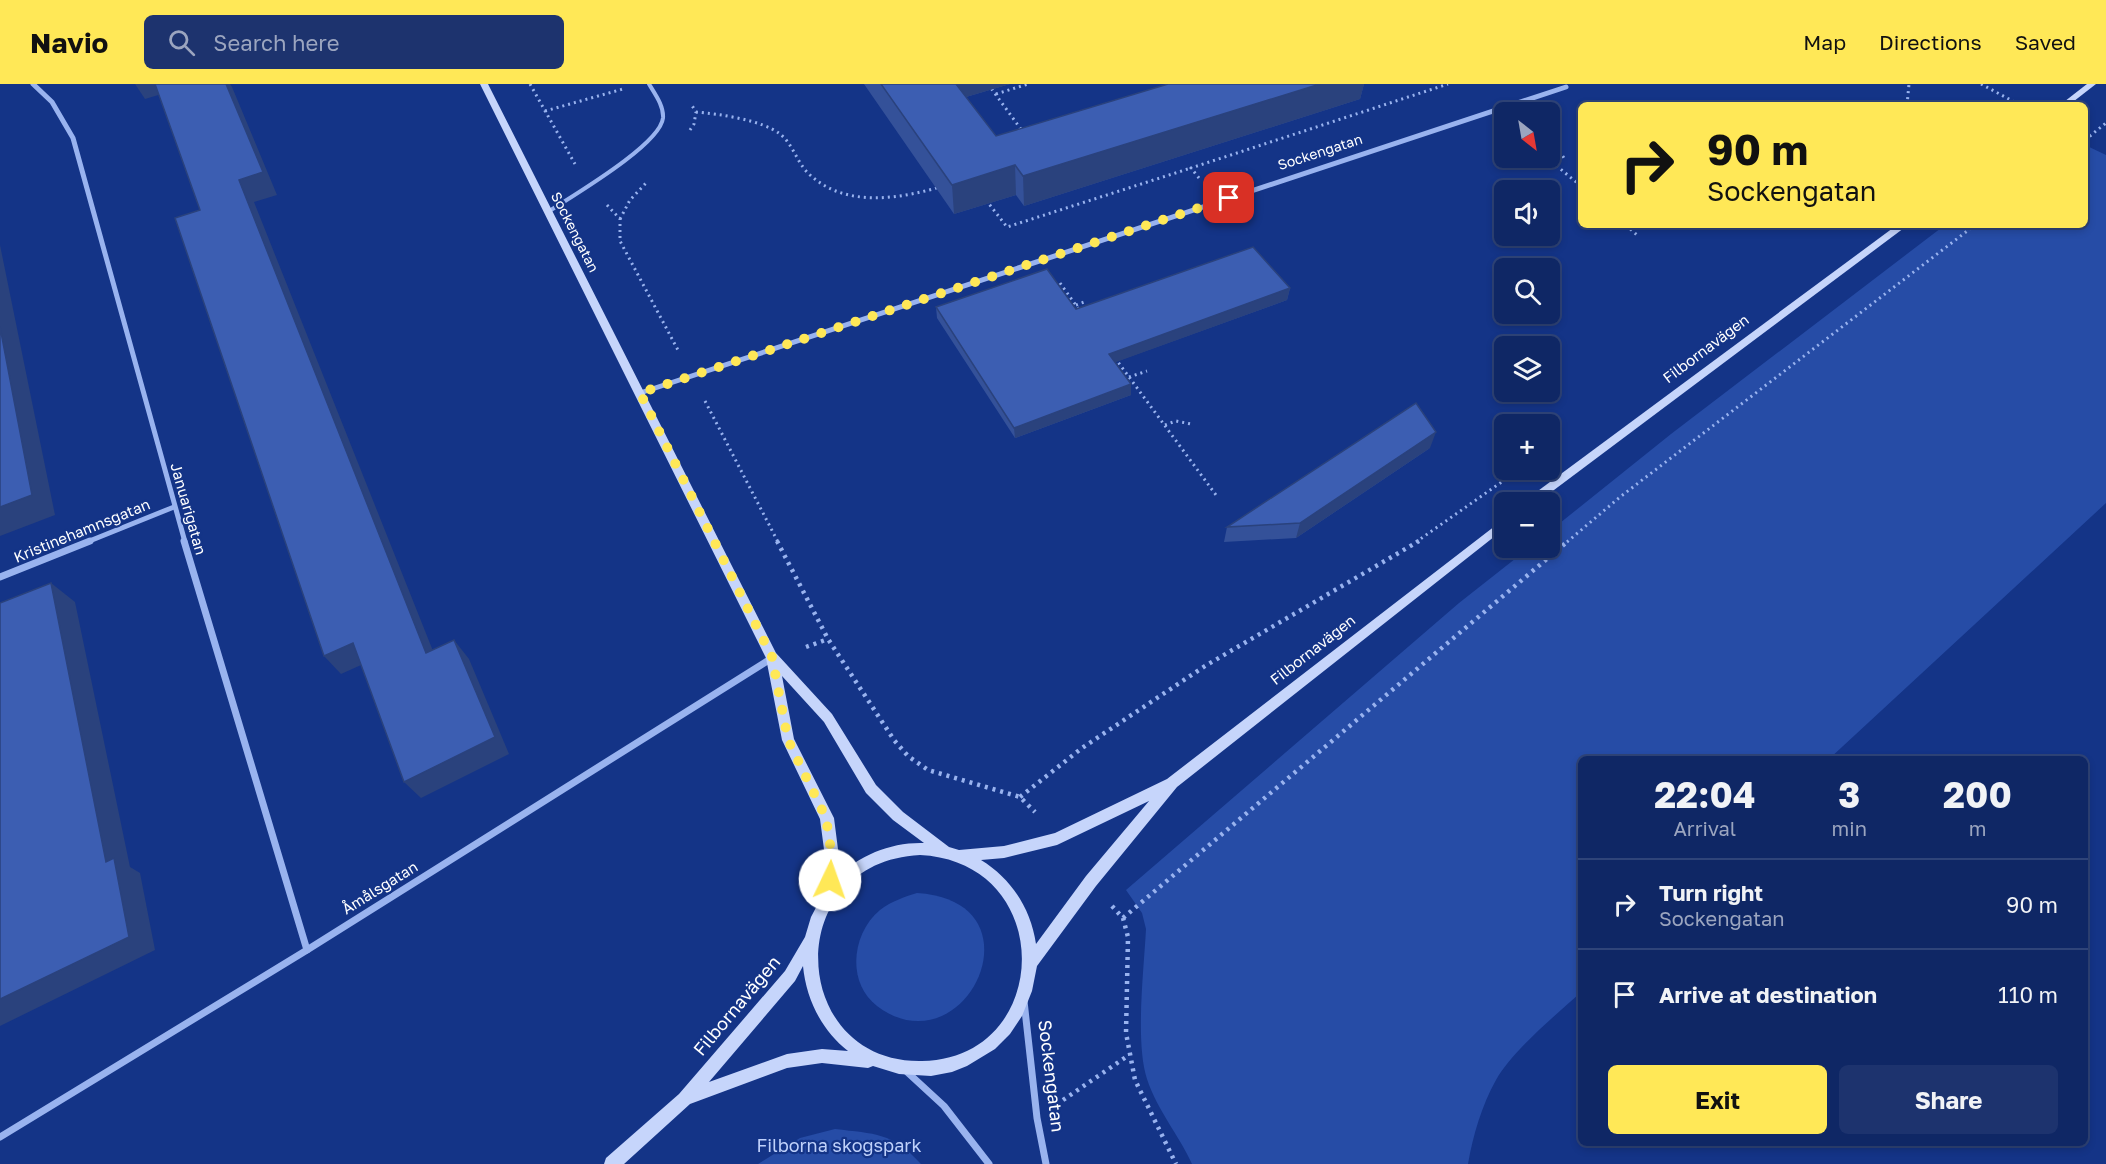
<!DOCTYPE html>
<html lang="en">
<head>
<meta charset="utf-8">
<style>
  :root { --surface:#0f2765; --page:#1d336e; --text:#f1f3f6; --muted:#9ba5bf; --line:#2f4479; --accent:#ffe857 }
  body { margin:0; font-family:"Golos Text",sans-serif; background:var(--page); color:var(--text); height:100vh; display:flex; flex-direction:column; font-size:22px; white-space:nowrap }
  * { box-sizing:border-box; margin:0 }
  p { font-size:20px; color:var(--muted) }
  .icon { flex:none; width:33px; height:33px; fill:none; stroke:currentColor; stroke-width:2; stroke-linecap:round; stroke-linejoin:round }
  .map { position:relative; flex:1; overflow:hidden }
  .sheet { position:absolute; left:1578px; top:672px; width:510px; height:390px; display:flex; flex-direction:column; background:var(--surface); border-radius:9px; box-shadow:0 3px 9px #0003,0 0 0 2px var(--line) }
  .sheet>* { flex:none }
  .hud { position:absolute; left:1578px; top:18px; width:510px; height:126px; border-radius:9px; box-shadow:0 3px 9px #0003,0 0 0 2px var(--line); background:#ffe857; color:#111; overflow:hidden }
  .needle { width:39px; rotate:149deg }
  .tools { position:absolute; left:1494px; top:18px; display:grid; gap:12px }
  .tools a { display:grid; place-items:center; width:66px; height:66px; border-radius:9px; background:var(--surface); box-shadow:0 3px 9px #0003,0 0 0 2px var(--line); font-size:30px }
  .pin { position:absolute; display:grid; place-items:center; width:51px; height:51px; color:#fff; margin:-26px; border-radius:12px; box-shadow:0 3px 9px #0006 }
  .me { position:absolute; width:66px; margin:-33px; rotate:3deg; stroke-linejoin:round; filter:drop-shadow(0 0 4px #0008) }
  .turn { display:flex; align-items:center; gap:21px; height:126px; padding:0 30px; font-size:27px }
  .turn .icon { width:78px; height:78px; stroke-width:2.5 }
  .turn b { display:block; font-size:42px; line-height:51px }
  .eta { display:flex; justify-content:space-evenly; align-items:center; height:102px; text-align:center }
  .eta b { font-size:36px; font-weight:700; line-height:42px }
  .button { display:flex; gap:12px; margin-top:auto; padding:12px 30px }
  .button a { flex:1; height:69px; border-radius:9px; background:var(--accent); color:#111; font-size:24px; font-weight:700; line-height:69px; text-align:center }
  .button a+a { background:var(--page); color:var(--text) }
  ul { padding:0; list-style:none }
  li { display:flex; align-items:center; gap:18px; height:90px; padding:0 30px; border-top:2px solid var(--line) }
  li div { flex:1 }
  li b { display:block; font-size:22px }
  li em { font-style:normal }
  header { display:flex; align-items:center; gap:36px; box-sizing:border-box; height:84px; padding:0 30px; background:var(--accent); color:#111 }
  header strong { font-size:28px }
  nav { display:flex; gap:33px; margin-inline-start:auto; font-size:21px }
  .search { width:420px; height:54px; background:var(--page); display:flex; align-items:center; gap:15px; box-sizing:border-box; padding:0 21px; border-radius:9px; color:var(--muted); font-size:22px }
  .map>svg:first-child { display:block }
  .green { fill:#264ca6 }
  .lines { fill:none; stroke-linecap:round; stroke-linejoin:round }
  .path-far1 { stroke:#99b3ef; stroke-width:3; stroke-dasharray:2 4; stroke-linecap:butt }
  .path { stroke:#99b3ef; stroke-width:4.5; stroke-dasharray:3 5; stroke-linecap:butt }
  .lane { stroke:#99b3ef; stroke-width:4 }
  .street-far1 { stroke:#99b3ef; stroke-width:5 }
  .street { stroke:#99b3ef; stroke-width:7 }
  .secondary { fill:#c6d5fb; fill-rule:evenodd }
  .wall { fill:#345199 }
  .shaded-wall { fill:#2a427d }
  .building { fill:#3c5eb2; stroke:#2a427d; stroke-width:1.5 }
  .route { stroke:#ffe857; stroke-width:10; stroke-dasharray:0 18 }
  .labels { text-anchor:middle; stroke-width:4.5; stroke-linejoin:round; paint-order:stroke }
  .far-street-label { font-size:14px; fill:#fff; stroke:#143487 }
  .street-label { font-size:15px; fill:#fff; stroke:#143487 }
  .near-street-label { font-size:18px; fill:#fff; stroke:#143487 }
  .near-park-label { font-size:18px; fill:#bfd1fb; stroke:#143487 }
</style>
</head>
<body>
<header>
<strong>Navio</strong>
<div class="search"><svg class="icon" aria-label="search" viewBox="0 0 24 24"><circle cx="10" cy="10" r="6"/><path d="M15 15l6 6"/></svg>Search here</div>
<nav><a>Map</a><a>Directions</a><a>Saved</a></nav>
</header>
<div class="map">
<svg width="2106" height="1080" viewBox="0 0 2106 1080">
  <rect width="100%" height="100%" fill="#143487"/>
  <!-- green -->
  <g class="green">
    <path d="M2085 61 2106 71V419L1829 675H1581V908C1556 931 1512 967 1496 996 1482 1021 1473 1051 1468 1080H1192C1179 1051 1157 1026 1147 995 1135 958 1144 885 1146 845L1142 829 1126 806 1459 519 1529 464H1550V447L1671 350 1945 141H2085Z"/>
    <path d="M917 809C1046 817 965 988 877 922 846 898 852 849 880 826 892 817 904 813 917 809Z"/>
    <path d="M835 1045C875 1050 892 1048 921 1080H758L800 1054Z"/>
  </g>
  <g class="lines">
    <!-- path-far1 -->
    <g class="path-far1">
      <polyline points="530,0 575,80"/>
      <polyline points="988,0 1023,48"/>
      <polyline points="1981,0 2020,21"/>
      <polyline points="996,10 1028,0"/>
      <polyline points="1907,21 1909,0"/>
      <polyline points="545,27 623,5"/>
      <path d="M696 28C719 30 762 36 780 50 793 60 797 79 809 90 845 124 898 115 940 103"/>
      <polyline points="690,46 694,40 696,28 691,20"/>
      <polyline points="2085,56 2106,39"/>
      <polyline points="1547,74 1581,102"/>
      <polyline points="1553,78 1564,74 1558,65"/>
      <polyline points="1199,94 1191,84 1448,0"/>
      <polyline points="986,116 1007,143 1191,84"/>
      <polyline points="607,121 620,135 620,157 679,268"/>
      <polyline points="620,135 630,116 647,98"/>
      <polyline points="1626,141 1638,152"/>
      <polyline points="1060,199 1080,227"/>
      <polyline points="1076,221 1087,217"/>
      <polyline points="1115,274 1216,411"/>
      <polyline points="1129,293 1147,287"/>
      <polyline points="705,317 778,458"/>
      <polyline points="1165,341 1176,337 1191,340"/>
      <polyline points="1416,458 1513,390"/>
      <polyline points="1567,458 1620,413 1975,141"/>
    </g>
    <!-- path -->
    <g class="path">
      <polyline points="777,457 828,555 894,656 908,672 928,686 1020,713 1035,728"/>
      <polyline points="806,563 828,555"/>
      <polyline points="1020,713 1082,664 1205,582 1419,457"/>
      <polyline points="1112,822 1123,834 1128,853 1126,949 1135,996 1176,1080"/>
      <polyline points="1123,834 1568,457"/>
      <polyline points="1063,1016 1129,971"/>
    </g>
    <!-- lane -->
    <path class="lane" d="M548 128C572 112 660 61 663 34 664 22 655 10 649 0"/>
    <!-- street-far1 -->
    <g class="street-far1">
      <polyline points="33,0 52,18 73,54 185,458"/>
      <polyline points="640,309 1566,3"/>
      <polyline points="87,458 174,423"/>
    </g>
    <!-- street -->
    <g class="street">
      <polyline points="184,457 307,866"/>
      <polyline points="0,493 90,457"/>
      <polyline points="1024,917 1037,1034 1046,1080"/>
      <polyline points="906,987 944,1022 989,1080"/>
      <polyline points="0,1053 307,866 772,574"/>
    </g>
    <!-- secondary -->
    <g class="secondary">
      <path d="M480 0H488L776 569 832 630 876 701 903 728 949 763 959 766 1004 762 1055 749 1167 695 1504 435V445L1177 703 1096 802 1037 882 1032 907 1022 932 1010 950 995 965 967 982 952 988 931 992 899 990 873 982 868 984 822 979 787 984 690 1020 624 1080H604L606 1074 679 1010 785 887 805 853 811 833 821 814 825 773 820 735 782 656 766 574ZM782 592 824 638 866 709 893 736 924 759C891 758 860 771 837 793L839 773 834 734 794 655ZM1149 717 1086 792 1036 860C1031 825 1011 794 981 776L1004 774 1057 761ZM920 771C1058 778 1053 975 922 977 789 980 779 778 920 771ZM803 882C806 915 822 947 848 967L822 965 787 970 709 998 795 897Z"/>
      <polygon points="2087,0 2096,0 2069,21 2060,21"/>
      <polygon points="1897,141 1908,141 1538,418 1526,418 1527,415"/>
    </g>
  </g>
  <!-- wall -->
  <g class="wall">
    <polygon points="864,0 1010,0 966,13 996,52 1168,0 1364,0 1360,15 1024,122 1016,111 954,130"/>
    <polygon points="1290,204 1287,216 1115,278 1131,311 1015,354 937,234 936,223 1076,225"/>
    <polygon points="1430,364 1296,454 1224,458 1227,443"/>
  </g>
  <!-- shaded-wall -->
  <g class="shaded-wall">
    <polygon points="135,0 159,0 165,9 145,15"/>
    <polygon points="226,0 230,0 232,3 277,111 254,118 441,587 426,569 239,96"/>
    <polygon points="948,0 1010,0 949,18"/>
    <polygon points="1320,0 1364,0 1360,15 1024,122 1023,92"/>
    <polygon points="1015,81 1016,111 954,130 952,101"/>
    <polygon points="0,161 55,431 0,452"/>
    <polygon points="1290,204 1287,216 1108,281 1109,270"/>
    <polygon points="1131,300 1131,311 1015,354 1014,344"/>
    <polygon points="1436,348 1430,364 1296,454 1300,439"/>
    <polygon points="51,499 75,518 130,783 140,789 155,866 0,942 0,915"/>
    <polygon points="454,556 469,575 509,670 421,714 404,698"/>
    <polygon points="353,559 370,577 341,590 324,572"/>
  </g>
  <!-- building -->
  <g class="building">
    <polygon points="155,0 226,0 263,88 239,96 426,569 454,556 495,653 404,698 353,559 324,572 175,134 200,126"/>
    <polygon points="881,0 956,0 996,52 1168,0 1320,0 1023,92 1015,81 952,101"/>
    <polygon points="1253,163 1290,204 1109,270 1131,300 1014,344 936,223 1047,185 1076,225"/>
    <polygon points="0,243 32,411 0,423"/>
    <polygon points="1416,319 1436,348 1300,439 1227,443"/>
    <polygon points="51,499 106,778 114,774 129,853 0,915 0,519"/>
  </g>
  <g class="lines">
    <!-- route -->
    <polyline class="route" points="830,796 832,773 826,734 788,656 772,573 640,309 1229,114"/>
  </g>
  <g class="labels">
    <!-- far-street labels -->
    <g class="far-street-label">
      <text transform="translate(1320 68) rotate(-18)" y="5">Sockengatan</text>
      <text transform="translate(575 148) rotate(63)" y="5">Sockengatan</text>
    </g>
    <!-- street labels -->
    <g class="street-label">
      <text transform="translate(1706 265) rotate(-37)" y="5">Filbornavägen</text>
      <text transform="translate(188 425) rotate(74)" y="5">Januarigatan</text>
      <text transform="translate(82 447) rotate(-22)" y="5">Kristinehamnsgatan</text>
      <text transform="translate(1313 566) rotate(-38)" y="5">Filbornavägen</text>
      <text transform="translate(380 804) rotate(-32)" y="5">Åmålsgatan</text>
    </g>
    <!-- near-street labels -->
    <g class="near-street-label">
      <text transform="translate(737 922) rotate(-50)" y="6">Filbornavägen</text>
      <text transform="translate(1051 992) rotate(83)" y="6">Sockengatan</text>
    </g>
    <!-- near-park labels -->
    <g class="near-park-label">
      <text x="839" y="1068">Filborna skogspark</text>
    </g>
  </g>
</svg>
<div class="tools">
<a><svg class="needle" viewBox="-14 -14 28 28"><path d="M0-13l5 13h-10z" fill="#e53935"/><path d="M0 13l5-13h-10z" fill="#9ba5bf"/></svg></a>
<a><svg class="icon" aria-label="sound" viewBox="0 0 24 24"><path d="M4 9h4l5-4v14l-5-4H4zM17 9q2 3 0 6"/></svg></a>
<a><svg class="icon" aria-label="search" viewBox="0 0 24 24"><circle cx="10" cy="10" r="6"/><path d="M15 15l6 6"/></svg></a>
<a><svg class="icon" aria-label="layers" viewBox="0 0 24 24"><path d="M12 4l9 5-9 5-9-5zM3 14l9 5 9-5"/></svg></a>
<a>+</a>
<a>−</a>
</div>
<div class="pin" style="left:1229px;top:114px;background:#d93025"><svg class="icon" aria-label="arrive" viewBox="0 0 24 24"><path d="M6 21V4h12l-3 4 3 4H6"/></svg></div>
<svg class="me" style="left:830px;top:796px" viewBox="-20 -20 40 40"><circle r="19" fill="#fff"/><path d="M0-13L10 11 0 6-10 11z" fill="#ffe857"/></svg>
<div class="hud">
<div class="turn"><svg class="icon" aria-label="right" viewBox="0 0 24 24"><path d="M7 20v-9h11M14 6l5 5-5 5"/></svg><div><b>90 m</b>Sockengatan</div></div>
</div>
<section class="sheet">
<div class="eta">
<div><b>22:04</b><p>Arrival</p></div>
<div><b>3</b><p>min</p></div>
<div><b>200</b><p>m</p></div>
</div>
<ul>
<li><svg class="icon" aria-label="right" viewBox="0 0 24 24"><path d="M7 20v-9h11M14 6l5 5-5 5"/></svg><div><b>Turn right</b><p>Sockengatan</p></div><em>90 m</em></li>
<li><svg class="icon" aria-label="arrive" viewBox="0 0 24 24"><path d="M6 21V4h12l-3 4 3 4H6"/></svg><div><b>Arrive at destination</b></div><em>110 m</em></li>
</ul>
<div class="button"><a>Exit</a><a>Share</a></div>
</section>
</div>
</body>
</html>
